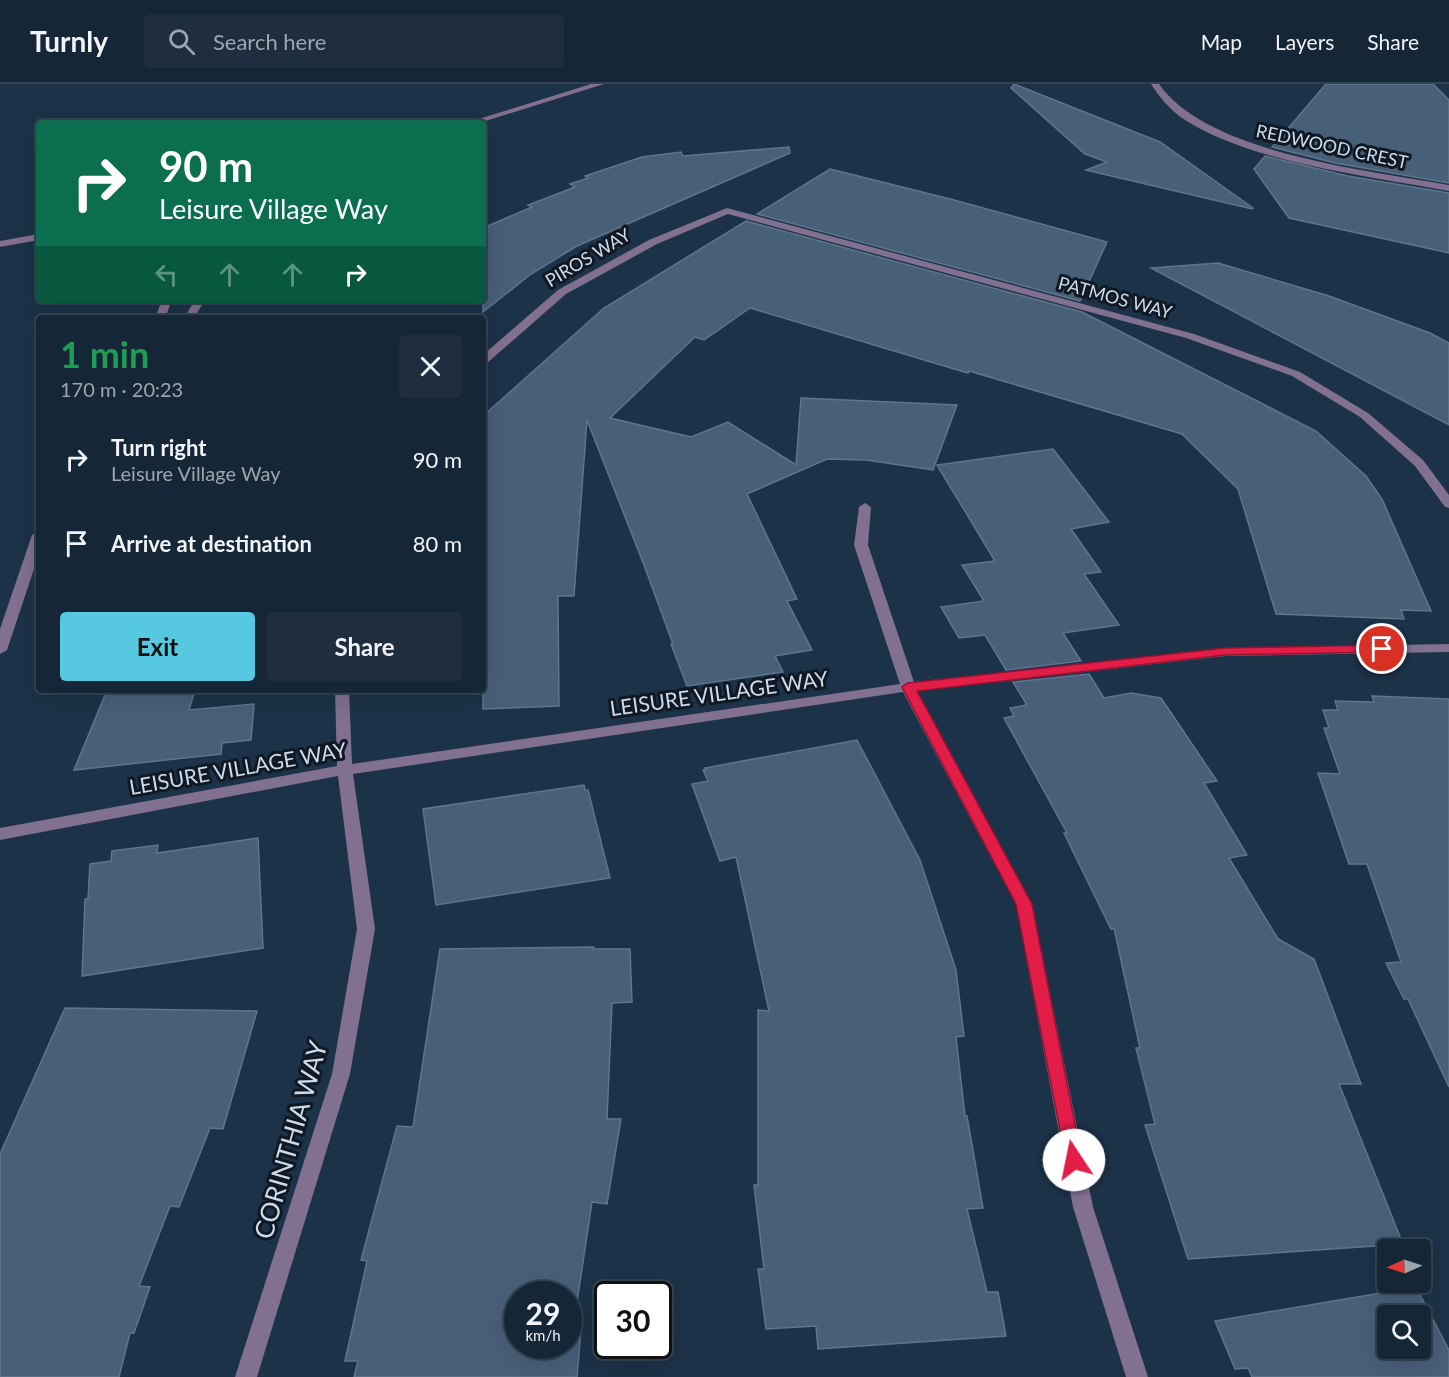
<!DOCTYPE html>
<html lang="en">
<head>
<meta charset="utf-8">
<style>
  :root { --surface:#152636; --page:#1e2e3e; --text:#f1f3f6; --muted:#9da5ad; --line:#344351; --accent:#56c9e1 }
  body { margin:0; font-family:Lato,sans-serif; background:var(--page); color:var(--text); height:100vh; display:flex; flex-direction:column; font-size:22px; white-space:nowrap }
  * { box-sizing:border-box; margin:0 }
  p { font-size:20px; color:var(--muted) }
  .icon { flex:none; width:33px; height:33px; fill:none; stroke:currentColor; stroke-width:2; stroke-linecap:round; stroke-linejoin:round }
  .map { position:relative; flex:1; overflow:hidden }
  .panel { position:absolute; left:36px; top:231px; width:450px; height:378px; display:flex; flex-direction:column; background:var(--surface); border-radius:6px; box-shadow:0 6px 24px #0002,0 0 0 2px var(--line) }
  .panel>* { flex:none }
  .guide { position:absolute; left:36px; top:36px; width:450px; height:183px; border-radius:6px; box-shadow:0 6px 24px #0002,0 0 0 2px var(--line); background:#0b6e4f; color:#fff; overflow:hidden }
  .needle { width:39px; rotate:267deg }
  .fabs { position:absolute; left:1377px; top:1155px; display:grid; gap:12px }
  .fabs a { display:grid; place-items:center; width:54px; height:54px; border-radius:6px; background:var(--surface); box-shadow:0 6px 24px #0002,0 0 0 2px var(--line); font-size:30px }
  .speed { position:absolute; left:504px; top:1197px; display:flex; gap:12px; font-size:30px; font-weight:700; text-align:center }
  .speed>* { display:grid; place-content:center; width:78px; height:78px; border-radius:50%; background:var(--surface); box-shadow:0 6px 24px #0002,0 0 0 2px var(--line); line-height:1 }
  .speed small { font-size:15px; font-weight:400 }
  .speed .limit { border:3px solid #111; border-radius:9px; background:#fff; color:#111 }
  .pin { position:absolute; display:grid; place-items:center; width:51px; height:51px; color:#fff; margin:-26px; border:3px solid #fff; border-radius:50%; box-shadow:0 2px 6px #0007 }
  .me { position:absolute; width:66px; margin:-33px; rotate:349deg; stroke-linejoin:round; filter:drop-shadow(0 0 4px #0008) }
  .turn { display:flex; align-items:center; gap:21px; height:126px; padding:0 24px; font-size:27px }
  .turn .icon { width:78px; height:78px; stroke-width:2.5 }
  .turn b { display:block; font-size:42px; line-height:51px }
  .lanes { display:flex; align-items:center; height:57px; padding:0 24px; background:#0003; justify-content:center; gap:30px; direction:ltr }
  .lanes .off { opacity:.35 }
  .round { display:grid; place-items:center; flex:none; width:63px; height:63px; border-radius:6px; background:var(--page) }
  .summary { display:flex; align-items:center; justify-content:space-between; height:102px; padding:0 24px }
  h1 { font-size:36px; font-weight:700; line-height:45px; color:#1e9e55 }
  .action { display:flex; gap:12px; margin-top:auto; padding:12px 24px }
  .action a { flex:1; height:69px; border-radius:6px; background:var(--accent); color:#111; font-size:24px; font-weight:700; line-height:69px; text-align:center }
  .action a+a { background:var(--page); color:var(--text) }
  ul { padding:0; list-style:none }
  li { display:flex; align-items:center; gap:18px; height:84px; padding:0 24px }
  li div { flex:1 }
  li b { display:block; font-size:22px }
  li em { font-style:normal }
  header { display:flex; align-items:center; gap:36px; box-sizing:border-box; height:84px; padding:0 30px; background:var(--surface); border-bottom:2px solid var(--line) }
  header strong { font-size:28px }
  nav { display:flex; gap:33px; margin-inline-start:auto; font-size:21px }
  .search { width:420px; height:54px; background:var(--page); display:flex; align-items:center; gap:15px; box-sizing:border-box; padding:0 21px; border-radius:6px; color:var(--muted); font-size:22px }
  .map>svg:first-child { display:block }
  .building { fill:#485f78; stroke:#5d758f; stroke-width:1.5; fill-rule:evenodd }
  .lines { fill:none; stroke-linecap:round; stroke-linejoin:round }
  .minor { fill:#81708f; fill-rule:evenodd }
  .route { fill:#e11d48; stroke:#92132f; stroke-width:1.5 }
  .labels { text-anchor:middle; stroke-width:6; stroke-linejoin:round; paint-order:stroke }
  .far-street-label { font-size:18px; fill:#cddae9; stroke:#101923 }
  .street-label { font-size:21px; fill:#cddae9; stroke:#101923 }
  .near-street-label { font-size:26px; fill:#cddae9; stroke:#101923 }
</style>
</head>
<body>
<header>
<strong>Turnly</strong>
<div class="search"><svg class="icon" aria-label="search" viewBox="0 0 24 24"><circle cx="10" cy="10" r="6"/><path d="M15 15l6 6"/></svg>Search here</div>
<nav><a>Map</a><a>Layers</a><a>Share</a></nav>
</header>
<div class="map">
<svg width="1449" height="1293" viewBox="0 0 1449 1293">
  <rect width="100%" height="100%" fill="#1c3248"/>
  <!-- building -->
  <g class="building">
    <polygon points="1014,0 1160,58 1253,124 1252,125 1086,86 1107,78 1085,70 1011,4"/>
    <polygon points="1326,0 1433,0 1449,16 1449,99 1335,79 1272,63"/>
    <polygon points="789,63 790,69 577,162 531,190 483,228 483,144 532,123 528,121 575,103 570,100 588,94 585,92 642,73 681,68 683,72"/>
    <polygon points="1265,72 1348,92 1449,109 1449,169 1289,134 1254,85"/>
    <polygon points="830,85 954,116 1107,158 1080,217 757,130"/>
    <polygon points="746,137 1082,228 1316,347 1366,392 1382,415 1431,527 1401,526 1404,535 1276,530 1238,405 1182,350 969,287 968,289 750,224 704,256 695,253 610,334 691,353 728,338 796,381 801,314 957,321 933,386 866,376 827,375 747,410 797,515 787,517 812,566 775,572 783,588 687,602 671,560 673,560 644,481 587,336 574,512 558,512 559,622 483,625 483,332 604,224"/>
    <polygon points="1218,179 1329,212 1430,249 1449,259 1449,341 1151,184"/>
    <polygon points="1053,365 1109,438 1071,445 1101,488 1084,490 1119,541 1063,549 1081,577 1006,586 985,551 959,554 941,523 984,517 962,481 995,477 937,381"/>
    <polygon points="1089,590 1104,614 1131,609 1161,614 1217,697 1204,699 1247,771 1229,774 1278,855 1314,875 1361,1000 1339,1000 1403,1160 1188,1175 1145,1041 1155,1040 1136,964 1140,964 1114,844 1111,845 1064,749 1067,749 1004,634 1014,632 1010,624 1027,621 1013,598"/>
    <polygon points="107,606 195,606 189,626 254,620 251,656 222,659 221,670 74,686"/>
    <polygon points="1372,612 1449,615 1449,1003 1408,915 1404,915 1386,879 1401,878 1367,780 1349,780 1318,689 1340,690 1324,644 1329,644 1323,626 1338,626 1335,617 1374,618"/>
    <polygon points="857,656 920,776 956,886 964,952 956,953 965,1032 967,1032 983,1124 967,1125 987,1208 998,1208 1006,1252 818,1265 816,1242 766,1245 758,1185 764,1185 754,1101 758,1101 758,926 769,927 736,773 720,777 692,700 708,697 703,686 706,686 705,684"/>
    <polygon points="584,701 585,706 588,706 610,794 436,821 423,725"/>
    <polygon points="258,754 263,864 82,892 85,815 88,815 90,780 111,777 112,767 158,761 157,769"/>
    <path d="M594 863 593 865H630L632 918 612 919 607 1035H621L607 1120 592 1118 573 1245H581L577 1293H354L358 1277H345L367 1177 361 1176 397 1042 413 1043 440 865ZM518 1210H568V1262H518Z"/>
    <polygon points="65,924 257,927 223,1045 210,1044 179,1123 170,1122 139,1202 150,1203 134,1249 130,1249 119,1293 0,1293 0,1070"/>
    <path d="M1416 1203 1449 1266V1293H1252L1248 1284 1235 1285 1215 1237ZM1388 1232H1420V1264H1388Z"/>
  </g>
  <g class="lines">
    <!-- minor -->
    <g class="minor">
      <polygon points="591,0 604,0 479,39 466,39"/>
      <path d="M1151 0H1159C1208 70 1368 86 1449 101V107C1370 92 1252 79 1185 36 1171 27 1160 14 1151 0Z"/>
      <polygon points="727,124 1194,250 1300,288 1368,329 1423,376 1449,411 1449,424 1445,423 1415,382 1360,333 1292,292 1186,254 728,130 657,160 566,210 487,279 483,280 483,271 558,206 649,156"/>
      <polygon points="39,150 39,156 0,163 0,157"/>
      <polygon points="162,216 172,216 165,234 155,234"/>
      <polygon points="195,216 205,216 194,234 184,234"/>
      <polygon points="865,419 871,423 868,461 914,598 1225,564 1449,560 1449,568 1225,572 917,607 1032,820 1093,1123 1148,1293 1126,1293 1073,1123 1016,820 903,608 353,690 375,845 350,990 257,1293 235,1293 332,990 357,845 338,692 0,756 0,744 337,682 335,606 349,606 352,680 900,600 854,461 859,423"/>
      <polygon points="39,447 39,470 7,566 0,570 0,545 32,451"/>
    </g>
  </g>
  <!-- route -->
  <polygon class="route" points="1382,561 1386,563 1388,565 1386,568 1225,571 917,607 1032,820 1082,1076 1080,1082 1074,1084 1067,1082 1016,820 902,603 908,599 1225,564"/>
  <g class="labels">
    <!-- far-street labels -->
    <g class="far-street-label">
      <text transform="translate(1332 63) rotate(12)" y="6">REDWOOD CREST</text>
      <text transform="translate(588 174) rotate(-31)" y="6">PIROS WAY</text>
      <text transform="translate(1115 214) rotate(15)" y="6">PATMOS WAY</text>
    </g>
    <!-- street labels -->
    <g class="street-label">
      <text transform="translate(719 610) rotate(-8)" y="7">LEISURE VILLAGE WAY</text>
      <text transform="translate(238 685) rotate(-10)" y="7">LEISURE VILLAGE WAY</text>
    </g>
    <!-- near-street labels -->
    <g class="near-street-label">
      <text transform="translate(291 1056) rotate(-74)" y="9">CORINTHIA WAY</text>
    </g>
  </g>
</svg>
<div class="fabs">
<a><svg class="needle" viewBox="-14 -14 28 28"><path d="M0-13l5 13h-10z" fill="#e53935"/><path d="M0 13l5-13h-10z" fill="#9da5ad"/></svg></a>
<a><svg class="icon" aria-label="search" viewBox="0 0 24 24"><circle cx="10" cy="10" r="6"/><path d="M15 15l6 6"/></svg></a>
</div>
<div class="speed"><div>29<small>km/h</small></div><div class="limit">30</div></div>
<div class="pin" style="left:1382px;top:565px;background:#d93025"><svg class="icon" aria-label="arrive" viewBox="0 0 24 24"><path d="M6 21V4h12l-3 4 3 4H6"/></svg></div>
<svg class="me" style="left:1074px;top:1076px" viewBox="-20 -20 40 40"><circle r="19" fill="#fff"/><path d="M0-13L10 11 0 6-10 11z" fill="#e11d48"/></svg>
<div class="guide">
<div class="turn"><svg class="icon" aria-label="right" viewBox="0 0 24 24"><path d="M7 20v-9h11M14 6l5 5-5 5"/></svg><div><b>90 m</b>Leisure Village Way</div></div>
<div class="lanes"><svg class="icon off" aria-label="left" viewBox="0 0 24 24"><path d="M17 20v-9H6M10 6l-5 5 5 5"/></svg><svg class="icon off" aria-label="ahead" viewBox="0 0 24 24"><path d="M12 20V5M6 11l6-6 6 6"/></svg><svg class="icon off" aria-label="ahead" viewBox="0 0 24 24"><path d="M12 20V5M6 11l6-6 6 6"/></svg><svg class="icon" aria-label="right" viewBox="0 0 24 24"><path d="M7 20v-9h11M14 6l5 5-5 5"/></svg></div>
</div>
<section class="panel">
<div class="summary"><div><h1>1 min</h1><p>170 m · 20:23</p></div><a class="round"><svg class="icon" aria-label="close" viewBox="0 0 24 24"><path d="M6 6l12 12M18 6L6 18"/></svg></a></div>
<ul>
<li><svg class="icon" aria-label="right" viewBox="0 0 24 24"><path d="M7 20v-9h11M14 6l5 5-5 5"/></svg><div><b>Turn right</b><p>Leisure Village Way</p></div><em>90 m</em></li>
<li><svg class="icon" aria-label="arrive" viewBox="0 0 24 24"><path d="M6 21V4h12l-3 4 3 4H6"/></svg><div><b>Arrive at destination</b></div><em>80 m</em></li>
</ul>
<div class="action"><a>Exit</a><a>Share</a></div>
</section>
</div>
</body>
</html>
